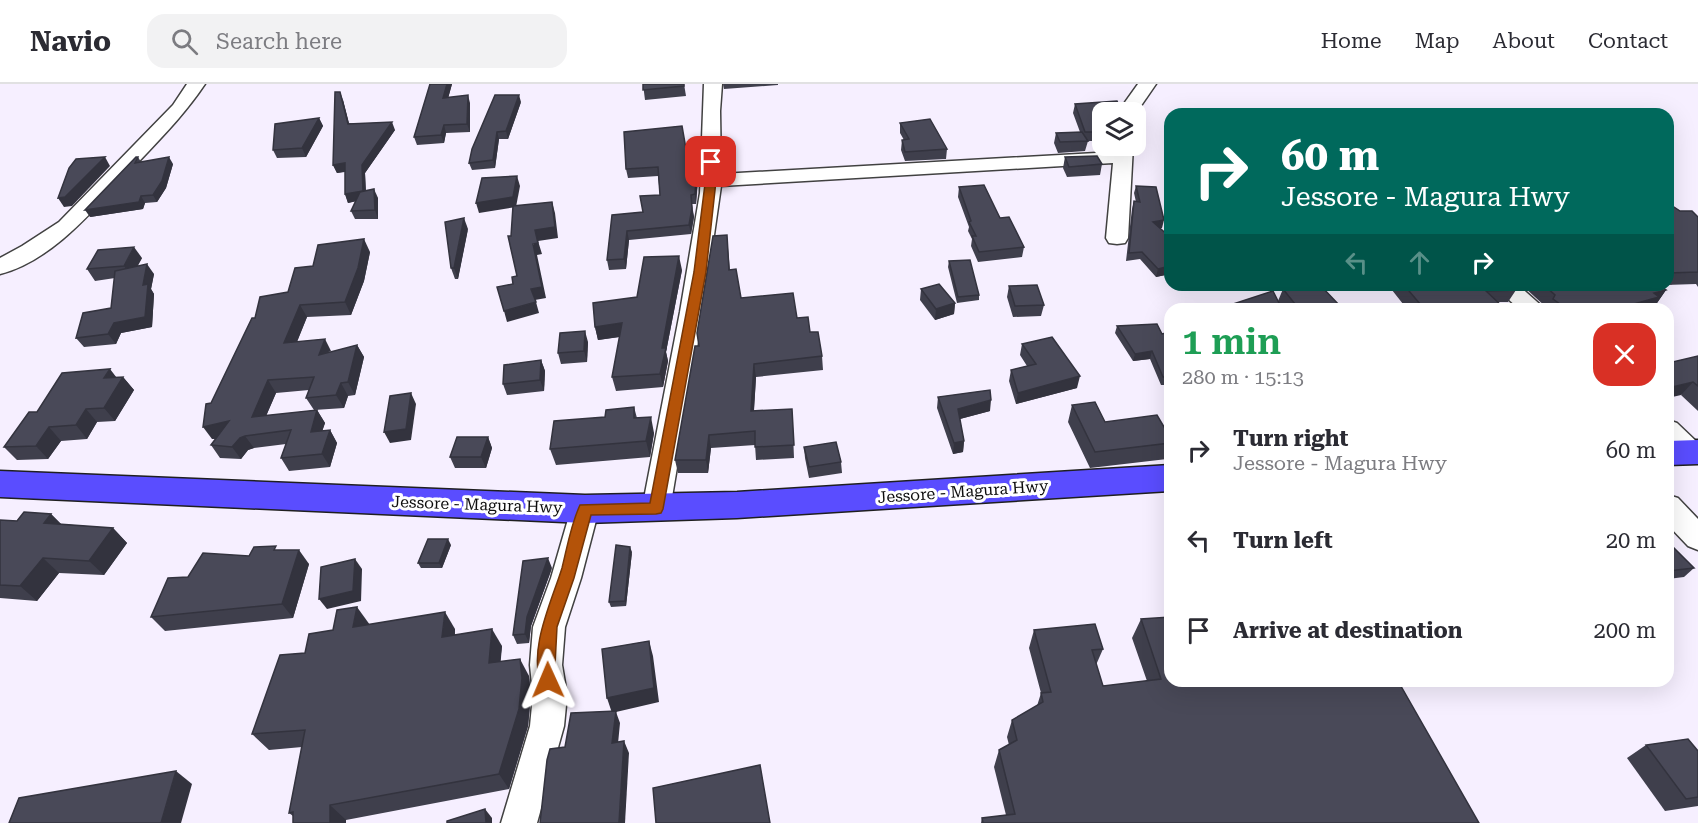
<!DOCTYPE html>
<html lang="en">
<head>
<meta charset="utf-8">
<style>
  :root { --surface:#fff; --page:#f2f2f3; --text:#2b2b33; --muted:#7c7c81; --line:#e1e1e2 }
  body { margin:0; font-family:"Roboto Serif",serif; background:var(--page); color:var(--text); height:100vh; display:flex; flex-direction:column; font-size:22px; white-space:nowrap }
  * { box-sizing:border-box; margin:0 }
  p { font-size:20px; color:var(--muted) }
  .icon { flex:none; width:33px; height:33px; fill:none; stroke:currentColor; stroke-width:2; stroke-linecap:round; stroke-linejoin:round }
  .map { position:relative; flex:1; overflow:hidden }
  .drawer { position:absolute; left:1164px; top:219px; width:510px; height:384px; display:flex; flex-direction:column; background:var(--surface); border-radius:18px; box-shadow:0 6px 24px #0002 }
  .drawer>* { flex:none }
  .guide { position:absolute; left:1164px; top:24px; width:510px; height:183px; border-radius:18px; box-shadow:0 6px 24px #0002; background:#00695c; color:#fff; overflow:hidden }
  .controls { position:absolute; left:1092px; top:18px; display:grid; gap:12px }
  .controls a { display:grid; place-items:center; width:54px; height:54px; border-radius:12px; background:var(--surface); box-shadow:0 6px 24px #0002; font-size:30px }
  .pin { position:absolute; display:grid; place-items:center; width:51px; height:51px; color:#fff; margin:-26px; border-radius:12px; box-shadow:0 3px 9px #0006 }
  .me { position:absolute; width:66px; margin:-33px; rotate:359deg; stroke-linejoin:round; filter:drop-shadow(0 0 4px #0008) }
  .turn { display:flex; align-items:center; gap:21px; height:126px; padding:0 18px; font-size:27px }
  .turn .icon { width:78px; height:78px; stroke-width:2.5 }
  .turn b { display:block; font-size:42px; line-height:51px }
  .lanes { display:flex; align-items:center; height:57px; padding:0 18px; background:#0003; justify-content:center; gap:30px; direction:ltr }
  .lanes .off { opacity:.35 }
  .round { display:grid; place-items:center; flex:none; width:63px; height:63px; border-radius:18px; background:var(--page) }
  .summary { display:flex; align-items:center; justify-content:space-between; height:102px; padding:0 18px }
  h1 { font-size:36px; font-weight:600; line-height:45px; color:#1e9e55 }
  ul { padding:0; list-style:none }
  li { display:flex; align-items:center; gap:18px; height:90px; padding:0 18px }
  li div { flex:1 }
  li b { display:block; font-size:22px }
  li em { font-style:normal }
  header { display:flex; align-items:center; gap:36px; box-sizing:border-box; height:84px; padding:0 30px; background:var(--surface); border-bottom:2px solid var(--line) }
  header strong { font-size:28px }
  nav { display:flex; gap:33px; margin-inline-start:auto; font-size:21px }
  .search { width:420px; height:54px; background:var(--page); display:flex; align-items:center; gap:15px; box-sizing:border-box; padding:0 21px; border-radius:18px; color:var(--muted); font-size:22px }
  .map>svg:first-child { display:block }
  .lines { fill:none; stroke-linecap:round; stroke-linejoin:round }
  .minor-casing { stroke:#414141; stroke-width:3 }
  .highway-casing { stroke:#1f1f1f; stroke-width:3 }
  .minor { fill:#fff; fill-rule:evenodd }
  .highway { fill:#5a4dff; fill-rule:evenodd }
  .wall { fill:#3f3f4c }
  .shaded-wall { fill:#33333e }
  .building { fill:#494958; stroke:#33333e; stroke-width:1.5 }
  .route { fill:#b45309; stroke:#753606; stroke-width:1.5 }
  .labels { text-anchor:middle; stroke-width:6; stroke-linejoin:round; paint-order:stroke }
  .street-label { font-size:16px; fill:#0e0e0e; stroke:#fff }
</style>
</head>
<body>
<header>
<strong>Navio</strong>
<div class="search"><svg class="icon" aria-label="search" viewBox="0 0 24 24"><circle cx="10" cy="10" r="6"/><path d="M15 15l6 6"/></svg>Search here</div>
<nav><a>Home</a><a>Map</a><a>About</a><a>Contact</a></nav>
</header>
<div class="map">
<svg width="1698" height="739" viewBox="0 0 1698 739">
  <rect width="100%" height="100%" fill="#f6efff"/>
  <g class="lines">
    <defs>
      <g id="minor">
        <path d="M187 0H205C183 33 156 59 129 88 94 125 52 177 0 190V174L22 162 59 138 173 21Z"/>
        <polygon points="704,0 722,0 720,27 721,90 1114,68 1115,62 1133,62 1128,154 1125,159 1117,160 1109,159 1106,154 1113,79 721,102 703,228 670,425 666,433 656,436 646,433 642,425 680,228 700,109"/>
        <polygon points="1138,0 1156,0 1136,29 1118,28"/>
        <polygon points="1493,201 1518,201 1545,225 1519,225"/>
        <path d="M1668 336 1677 339 1698 359V376C1684 380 1678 372 1668 362Z"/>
        <polygon points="1668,411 1678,414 1698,435 1698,466 1688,462 1668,441"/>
        <polygon points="585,414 595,417 599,425 581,494 565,543 562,581 567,611 564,642 537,739 501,739 530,642 533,611 530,581 533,543 551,494 571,425 575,417"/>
      </g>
      <g id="highway">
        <polygon points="1698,356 1698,380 1668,381 1668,357"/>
        <polygon points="1170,381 1170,407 737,434 585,439 0,413 0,387 585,411 737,408"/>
      </g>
    </defs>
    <!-- minor casing -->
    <use href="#minor" class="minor-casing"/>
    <!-- highway casing -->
    <use href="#highway" class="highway-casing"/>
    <!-- minor -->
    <use href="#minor" class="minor"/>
    <!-- highway -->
    <use href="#highway" class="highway"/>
  </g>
  <!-- wall -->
  <g class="wall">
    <polygon points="430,0 452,0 448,14 470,19 470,48 446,49 444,59 417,61 414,53"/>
    <polygon points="643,0 684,0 686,12 645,16"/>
    <polygon points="723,0 778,0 778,1 724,5"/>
    <polygon points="343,16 349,39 395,46 365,89 366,107 378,114 378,135 355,135 351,127 356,117 348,119 345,110 345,88 337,89 333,81"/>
    <polygon points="521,18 508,55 499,55 495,84 472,86 469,79"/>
    <polygon points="1075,20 1102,28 1102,57 1088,57 1085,67 1058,69 1054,59 1056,49 1080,48 1073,29"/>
    <polygon points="319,34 323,42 306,73 277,74 273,66"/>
    <polygon points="900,39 947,65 946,75 905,77 901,66 902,56 904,56 900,49"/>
    <polygon points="687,71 695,85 697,85 698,94 696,120 692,120 694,133 691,150 629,156 626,185 609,186 607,176 612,131 643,128 660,111 658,92 628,94 626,85"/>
    <polygon points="138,73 141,78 173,80 166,104 157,118 145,119 143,125 90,133"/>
    <polygon points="1065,73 1102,80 1100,91 1067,93 1063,84"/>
    <polygon points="1136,102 1162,144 1160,144 1170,153 1170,190 1156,193 1140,175 1126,177 1132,125 1134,117 1136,118 1134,109"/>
    <polygon points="959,103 1000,134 1024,163 1022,173 978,178 971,162 972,155 968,147 969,143 958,113"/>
    <polygon points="1668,119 1680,127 1698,133 1698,203 1696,200 1665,201 1663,203 1666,206 1657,219 1654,219 1649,225 1546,225 1546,223 1523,202 1524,201 1668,201"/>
    <polygon points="468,145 458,195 455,195 451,184"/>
    <polygon points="728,164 730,186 741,214 797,234 810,248 822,272 823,286 756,293 754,327 792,325 794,374 756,376 755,361 711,364 708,389 678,389 675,376 699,262"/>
    <polygon points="370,168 364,197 351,231 307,233 297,258 331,268 357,261 364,273 355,311 348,312 344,324 314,326 306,314 309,306 276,309 266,332 317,326 325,339 322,347 330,346 337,359 330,383 289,387 281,374 286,360 254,364 248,366 241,375 220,374 211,361 216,355 212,355 211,319 255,234 288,208"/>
    <polygon points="142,174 137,182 154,190 151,205 154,210 152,243 121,249 116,260 84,263 76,254 111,224 115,194 95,197 87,185"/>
    <polygon points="949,177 979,211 979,216 957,219 948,183"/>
    <polygon points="682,186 666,268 668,277 663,303 616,307 612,293 620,253 598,256 595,243 637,213"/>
    <polygon points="1377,201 1511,201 1516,206 1508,218 1498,218 1505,225 1407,225 1388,201 1378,202"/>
    <polygon points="1009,202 1044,221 1041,232 1013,233 1007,213"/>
    <polygon points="921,205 955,219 954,230 935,236 920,216"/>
    <polygon points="1283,205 1341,223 1355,225 1284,225 1278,218 1282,225 1231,225 1233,220 1278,217"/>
    <polygon points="1117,242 1162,250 1170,248 1170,301 1161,301 1150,275 1133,277 1115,249"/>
    <polygon points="588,258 587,278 561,280 558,269"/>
    <polygon points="1022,260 1077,304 1016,320 1009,297 1011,286 1027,282 1020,271"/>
    <polygon points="1698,272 1698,327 1681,311"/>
    <polygon points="541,276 545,287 544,307 507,311 503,300"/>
    <polygon points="116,293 123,293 134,306 115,337 97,338 87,355 61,357 48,375 17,376 4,363 37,328"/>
    <polygon points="938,313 990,327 960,335 964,357 963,368 953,370 937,324"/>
    <polygon points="1072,321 1105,338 1170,353 1170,367 1167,375 1090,384 1068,338"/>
    <polygon points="634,323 637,334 654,349 650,373 556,381 550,365 605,333"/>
    <polygon points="488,353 492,364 486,384 455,384 450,373"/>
    <polygon points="804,363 841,378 842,389 809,394 805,374"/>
    <polygon points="51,430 61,440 113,444 127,459 104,491 59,489 37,517 0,514 0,436 17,437"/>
    <polygon points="1668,458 1694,484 1684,493 1668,495"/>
    <polygon points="451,461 442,484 421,484 418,479"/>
    <polygon points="279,466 309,480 293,534 165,547 151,533 188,493 249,472"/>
    <polygon points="632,468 626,522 611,523 609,518"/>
    <polygon points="552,484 531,542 529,559 517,560 513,551"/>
    <polygon points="1141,535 1170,597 1479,739 981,739 982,734 1006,731 994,683 999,666 1009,661 1007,653 1012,636 1037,622 1041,609 1029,564 1034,546 1103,565 1096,581 1103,602 1147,597 1132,554"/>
    <polygon points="369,540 455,545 455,551 502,562 500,578 529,592 531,611 528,642 509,705 346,736 346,739 293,739 293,732 289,729 302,663 269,666 252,650 305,569"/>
    <polygon points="1646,661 1698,667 1698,722 1665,727 1627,674"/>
  </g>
  <!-- shaded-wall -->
  <g class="shaded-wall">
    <polygon points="447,0 452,0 446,22 443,14"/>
    <polygon points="340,8 343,16 351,48 348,40"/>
    <polygon points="468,11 470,19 470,48 467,40"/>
    <polygon points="519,11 521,18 508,55 506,47"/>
    <polygon points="319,34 323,42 306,73 302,64"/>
    <polygon points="392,38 395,46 365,89 366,115 348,119 345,110 362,81"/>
    <polygon points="444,41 446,49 444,59 441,51"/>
    <polygon points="497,48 499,55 495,84 493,76"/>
    <polygon points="105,73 110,82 72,122 64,123 58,114"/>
    <polygon points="169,73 173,80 166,104 157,118 153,111"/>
    <polygon points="345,79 348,87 337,89 333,81"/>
    <polygon points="697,85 698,94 696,120 695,110"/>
    <polygon points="517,92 520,102 516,123 479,129 476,119"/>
    <polygon points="374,105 378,114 378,135 375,126"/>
    <polygon points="141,112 145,119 143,125 90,133 85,126"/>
    <polygon points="552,118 555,129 558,154 538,157 542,170 537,171 546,214 535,216 531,205 535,146"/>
    <polygon points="692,124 694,133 691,150 689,141"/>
    <polygon points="464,134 468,145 458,195 454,184"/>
    <polygon points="1164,136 1162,144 1151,145 1153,138"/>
    <polygon points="627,147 629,156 626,185 624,175"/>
    <polygon points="364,155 370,168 364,197 351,231 345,218"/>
    <polygon points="134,163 142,174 132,193 124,182"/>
    <polygon points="679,172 682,186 666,268 668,277 663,303 660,290 662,264"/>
    <polygon points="147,180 154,190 151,205 154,210 152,243 121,249 116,260 108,250 114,239 143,201"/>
    <polygon points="1170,182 1170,190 1156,193 1158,185"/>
    <polygon points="1666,206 1657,219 1654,219 1649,225 1616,225 1654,209"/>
    <polygon points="536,218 539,229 507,238 504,227"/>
    <polygon points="955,219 954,230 935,236 936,225"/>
    <polygon points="300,221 307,233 291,272 284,259"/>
    <polygon points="622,239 625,252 598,256 595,243"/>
    <polygon points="585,247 588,258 587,278 584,267"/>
    <polygon points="325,255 331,267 319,271"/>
    <polygon points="357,261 364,273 355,311 348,298"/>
    <polygon points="1152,267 1150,275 1133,277 1135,270"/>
    <polygon points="541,276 545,287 544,307 540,296"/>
    <polygon points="754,280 756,293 753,340 751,327"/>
    <polygon points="110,285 120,298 123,293 134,306 115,337 104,324 104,294"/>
    <polygon points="1080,292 1077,304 1016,320 1018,309"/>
    <polygon points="268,296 276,309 260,346 252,333"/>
    <polygon points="1693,298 1681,311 1668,314 1668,304"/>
    <polygon points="341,299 348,312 344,324 336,311"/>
    <polygon points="411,309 416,320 411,356 390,359 384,348"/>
    <polygon points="991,316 990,327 956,336 958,325"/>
    <polygon points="86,325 97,338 87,355 76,341"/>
    <polygon points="317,326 325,339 318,360 311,348"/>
    <polygon points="651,333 654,349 650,373 646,357"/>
    <polygon points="229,337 238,350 212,355 203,343"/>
    <polygon points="49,343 61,357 48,375 36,362"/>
    <polygon points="330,346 337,359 330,383 322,370"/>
    <polygon points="709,351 711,364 708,389 706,376"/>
    <polygon points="245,352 254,364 248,366 241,375 232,363 240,354"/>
    <polygon points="488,353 492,364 486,384 481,373"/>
    <polygon points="964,357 963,368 953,370 954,359"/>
    <polygon points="51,430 66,445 44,439"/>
    <polygon points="113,444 127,459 104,491 89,477"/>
    <polygon points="448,455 451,461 442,484 439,479"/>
    <polygon points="630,463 632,468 626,522 625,517"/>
    <polygon points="299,466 309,480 293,534 282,520"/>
    <polygon points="43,474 59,489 37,517 20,502"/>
    <polygon points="548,474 552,484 531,542 529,559 525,550 527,533"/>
    <polygon points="355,475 362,485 361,517 327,525 319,515"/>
    <polygon points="357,523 370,541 353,543"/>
    <polygon points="445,528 455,545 453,571 442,553"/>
    <polygon points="492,545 502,562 499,597 489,579"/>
    <polygon points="649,557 653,572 659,618 616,628 620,639 617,670 612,659 612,629 607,614"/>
    <polygon points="520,575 529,592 531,611 528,642 509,705 499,690"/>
    <polygon points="624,657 629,669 625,739 619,739"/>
    <polygon points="176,687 192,700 181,739 161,739"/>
    <polygon points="330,721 346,736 346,739 330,739"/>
    <polygon points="485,725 492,734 492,739 486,739"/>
  </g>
  <!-- building -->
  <g class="building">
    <polygon points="430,0 447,0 443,14 468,11 467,40 444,41 441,51 414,53"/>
    <polygon points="643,0 684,0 684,2 643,6"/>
    <polygon points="335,8 340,8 348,40 392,38 362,81 363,107 345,110 345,79 333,81"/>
    <polygon points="495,11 519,11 506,47 497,48 493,76 469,79 472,65"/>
    <polygon points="1117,17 1122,28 1102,28 1102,48 1085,48 1075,20"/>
    <polygon points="319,34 302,64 273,66 275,40"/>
    <polygon points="930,35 947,65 905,68 902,56 909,55 900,39"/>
    <polygon points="682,42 687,71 693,70 695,85 697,85 695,110 691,111 692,124 689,141 627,147 624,175 607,176 612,131 643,128 640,112 660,111 658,83 626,85 624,48"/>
    <polygon points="1082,48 1088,57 1060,58 1056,49"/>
    <polygon points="1097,72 1102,80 1069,83 1065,73"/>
    <polygon points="105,73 65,113 58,114 69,84 76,75"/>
    <polygon points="136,73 138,73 135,79 169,73 162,97 153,111 141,112 139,118 85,126"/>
    <polygon points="517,92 513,113 476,119 482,94"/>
    <polygon points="984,101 1000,134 1009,133 1024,163 979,168 972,152 976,152 969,138 971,137 959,103"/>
    <polygon points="1136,102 1156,103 1164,136 1153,138 1170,153 1170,182 1158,185 1142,168 1129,169 1134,117 1140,118"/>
    <polygon points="374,105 375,126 351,127 360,108"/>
    <polygon points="552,118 555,143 535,146 538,159 533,160 542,203 531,205 536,218 504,227 497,203 513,200 512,193 517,192 508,152 511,152 513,122"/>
    <polygon points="1668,119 1680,127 1692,127 1698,133 1698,188 1668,189"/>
    <polygon points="464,134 454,184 451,184 445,138"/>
    <polygon points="727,151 729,186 736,185 741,214 793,209 797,234 808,233 810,248 818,248 822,272 754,280 751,327 792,325 794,361 755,363 755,347 709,351 706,376 675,376 695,262 699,262 697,249 713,152"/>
    <polygon points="364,155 358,184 345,218 300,221 284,259 325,255 319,271 357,261 348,298 341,299 336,311 306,314 314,293 268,296 252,333 317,326 311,348 330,346 322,370 281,374 291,346 245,352 240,354 232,363 211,361 229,337 203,343 206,320 211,319 252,234 255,234 260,213 288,208 295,184 313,182 318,161"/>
    <polygon points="134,163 124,182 87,185 98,166"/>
    <polygon points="679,172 662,264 666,264 660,290 612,293 622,239 595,243 593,219 637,213 644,173"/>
    <polygon points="970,176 979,211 958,213 949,177"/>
    <polygon points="147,180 143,201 148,200 145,233 114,239 108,250 76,254 83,229 111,224 115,187"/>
    <polygon points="939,200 955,219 936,225 921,205"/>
    <polygon points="1037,201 1044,221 1015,222 1009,202"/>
    <polygon points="1301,201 1320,201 1341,223 1352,222 1355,225 1299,225 1283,205"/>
    <polygon points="1404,201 1511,201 1516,206 1486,207 1505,225 1416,225 1412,221 1420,220"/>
    <polygon points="1544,201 1659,201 1666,206 1654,209 1659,213 1616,225 1567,225 1553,215 1555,211"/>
    <polygon points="1273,207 1282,225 1239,225 1233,220"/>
    <polygon points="1157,240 1162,250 1170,248 1170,293 1163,293 1152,267 1135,270 1117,242"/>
    <polygon points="585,247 584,267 558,269 560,249"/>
    <polygon points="1052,253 1080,292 1018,309 1011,286 1036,280 1022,260"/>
    <polygon points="1698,272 1698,302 1693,298 1668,304 1668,279"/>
    <polygon points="541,276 540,296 503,300 504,281"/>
    <polygon points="110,285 104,294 123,293 104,324 86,325 76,341 49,343 36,362 4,363 29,328 37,328 62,289"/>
    <polygon points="990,306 991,316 958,325 964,357 954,359 938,313"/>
    <polygon points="411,309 406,345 384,348 390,312"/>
    <polygon points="1095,318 1105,338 1157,331 1170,353 1170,359 1095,368 1072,321"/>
    <polygon points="634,323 634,334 651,333 646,357 550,365 554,337 605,333 606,326"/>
    <polygon points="457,353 488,353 481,373 450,373"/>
    <polygon points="836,358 841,378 809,383 804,363"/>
    <polygon points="24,428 51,430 44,439 113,444 89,477 43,474 20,502 0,501 0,436 17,437"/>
    <polygon points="428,455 448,455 439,479 418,479"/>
    <polygon points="1668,458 1694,484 1668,487"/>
    <polygon points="616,461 630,463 625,517 609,518"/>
    <polygon points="276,462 274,466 299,466 282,520 151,533 168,494 188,493 203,469 249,472 254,463"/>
    <polygon points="548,474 527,533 525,550 513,551 523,477"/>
    <polygon points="355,475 353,507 319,515 321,483"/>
    <polygon points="357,523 353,543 445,528 442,553 492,545 489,579 520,575 522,594 519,625 499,690 330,721 330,739 293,739 293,728 289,729 305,646 252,650 280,571 305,569 309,550 333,546 337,526"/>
    <polygon points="1170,533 1170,597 1398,597 1479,739 983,739 982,734 1015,730 999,666 1017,656 1012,636 1043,618 1041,609 1051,608 1034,546 1095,540 1103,565 1092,566 1103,602 1161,595 1141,535"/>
    <polygon points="649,557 654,604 607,614 602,565"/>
    <polygon points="616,627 612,659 624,657 619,739 540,739 547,676 550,665 565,663 571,629"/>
    <polygon points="1688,655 1698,667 1698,713 1686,715 1646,661"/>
    <polygon points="760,681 770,739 656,739 653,704"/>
    <polygon points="176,687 161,739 9,739 19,714"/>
    <polygon points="485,725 486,739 447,739 447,737"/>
  </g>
  <!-- route -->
  <path class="route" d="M708 76 716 78V97L706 188 663 425 661 429 656 430 591 431 574 494 557 543 555 581 556 596 554 602 548 604 542 602C527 567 552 517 562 484 567 464 571 440 580 421L650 419 694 188Z"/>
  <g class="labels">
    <!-- street labels -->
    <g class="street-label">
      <text transform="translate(963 407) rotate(-4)" y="6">Jessore - Magura Hwy</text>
      <text transform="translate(477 420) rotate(2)" y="6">Jessore - Magura Hwy</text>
    </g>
  </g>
</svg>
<div class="controls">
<a><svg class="icon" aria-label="layers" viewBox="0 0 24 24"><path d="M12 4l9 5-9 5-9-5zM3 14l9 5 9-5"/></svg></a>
</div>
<div class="pin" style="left:711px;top:78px;background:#d93025"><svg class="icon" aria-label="arrive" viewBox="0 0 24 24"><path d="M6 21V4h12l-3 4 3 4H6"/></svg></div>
<svg class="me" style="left:548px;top:596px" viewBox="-20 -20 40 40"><path d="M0-17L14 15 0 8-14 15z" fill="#b45309" stroke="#fff" stroke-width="4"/></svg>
<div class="guide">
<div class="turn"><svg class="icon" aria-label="right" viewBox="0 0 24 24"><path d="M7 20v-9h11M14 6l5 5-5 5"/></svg><div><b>60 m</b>Jessore - Magura Hwy</div></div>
<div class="lanes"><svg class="icon off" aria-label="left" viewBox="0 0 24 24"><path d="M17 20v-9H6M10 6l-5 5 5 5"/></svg><svg class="icon off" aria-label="ahead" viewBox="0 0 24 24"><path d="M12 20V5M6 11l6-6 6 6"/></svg><svg class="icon" aria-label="right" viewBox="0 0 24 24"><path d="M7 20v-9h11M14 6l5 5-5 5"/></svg></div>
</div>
<section class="drawer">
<div class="summary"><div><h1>1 min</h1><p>280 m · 15:13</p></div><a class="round" style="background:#d93025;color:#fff"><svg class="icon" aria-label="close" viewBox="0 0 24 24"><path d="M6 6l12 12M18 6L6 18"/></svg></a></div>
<ul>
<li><svg class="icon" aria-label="right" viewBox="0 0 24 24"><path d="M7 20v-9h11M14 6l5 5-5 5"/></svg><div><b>Turn right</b><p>Jessore - Magura Hwy</p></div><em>60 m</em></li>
<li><svg class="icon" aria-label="left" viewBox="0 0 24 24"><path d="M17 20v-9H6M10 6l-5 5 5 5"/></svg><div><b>Turn left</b></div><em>20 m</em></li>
<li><svg class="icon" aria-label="arrive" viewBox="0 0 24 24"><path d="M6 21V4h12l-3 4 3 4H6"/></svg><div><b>Arrive at destination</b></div><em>200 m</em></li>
</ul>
</section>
</div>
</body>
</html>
